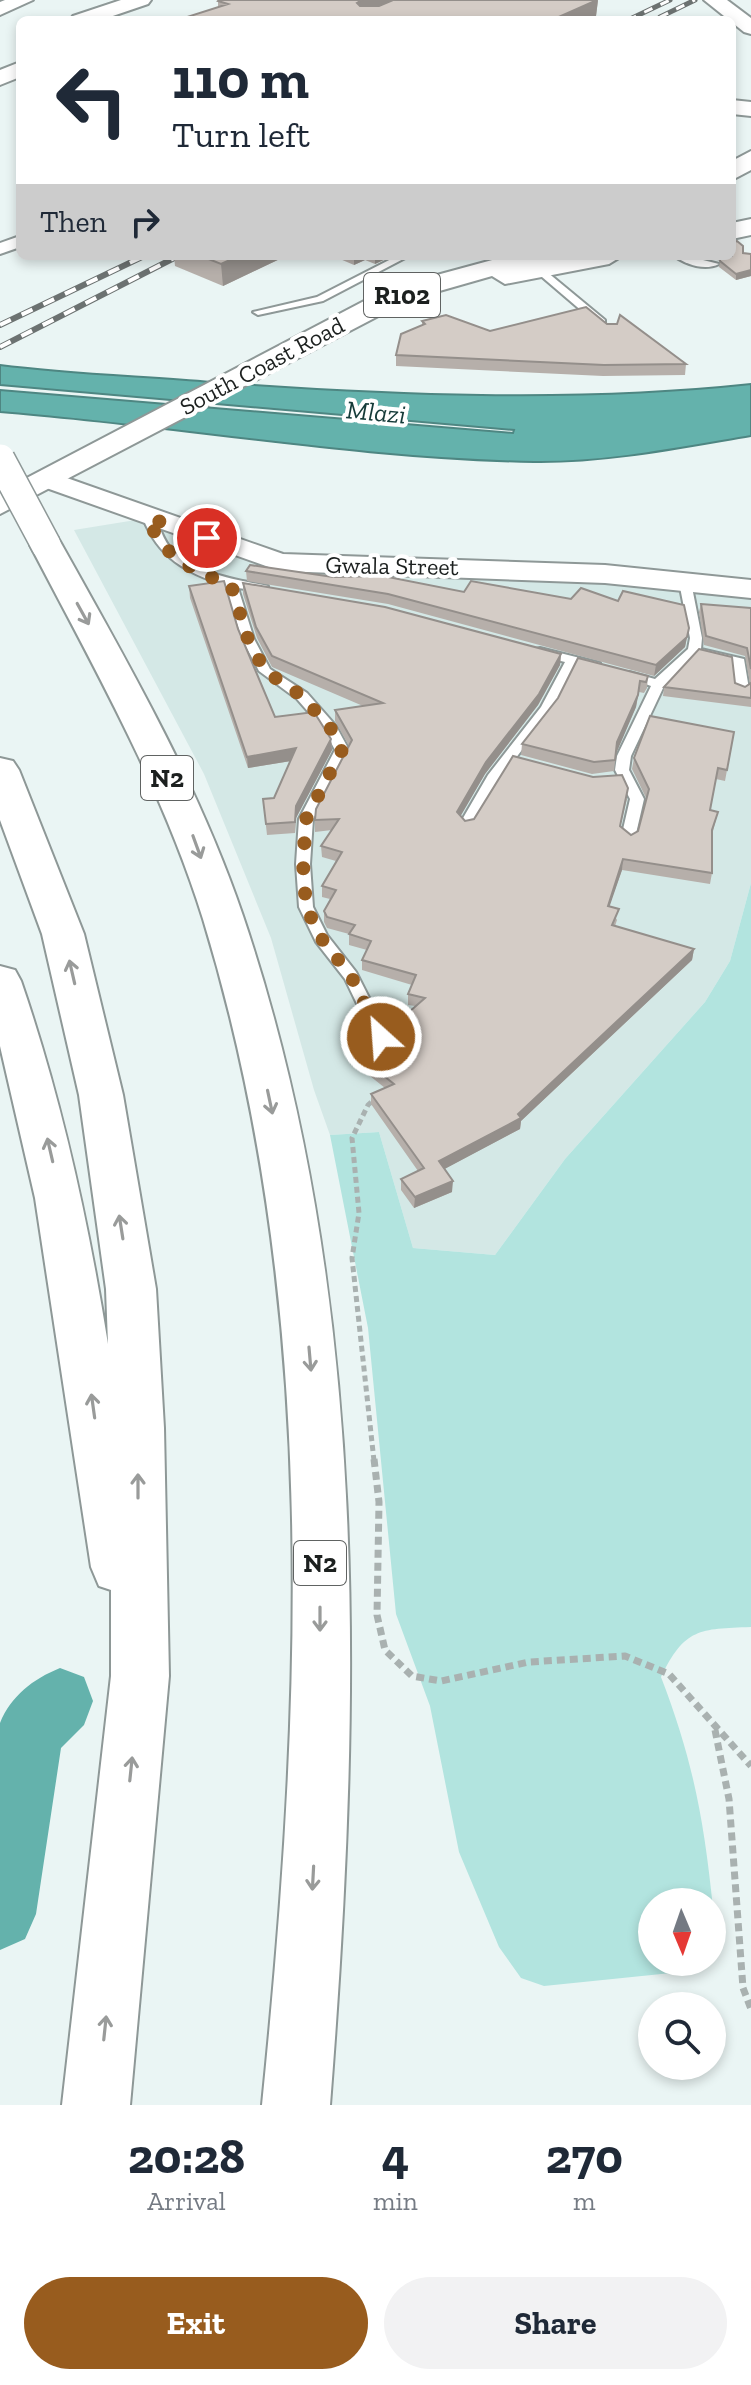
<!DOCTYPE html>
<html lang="en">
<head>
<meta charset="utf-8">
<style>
  :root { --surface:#fff; --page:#f2f2f3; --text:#1f2937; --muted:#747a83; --accent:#985c1e }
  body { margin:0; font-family:"Zilla Slab",serif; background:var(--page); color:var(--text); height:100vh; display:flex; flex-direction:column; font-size:30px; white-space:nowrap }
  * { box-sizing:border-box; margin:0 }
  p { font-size:26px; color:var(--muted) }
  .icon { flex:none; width:44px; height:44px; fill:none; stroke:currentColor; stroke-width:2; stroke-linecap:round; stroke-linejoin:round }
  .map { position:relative; height:2105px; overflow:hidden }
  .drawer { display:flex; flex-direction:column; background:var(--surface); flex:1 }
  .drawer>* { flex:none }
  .guide { position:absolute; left:16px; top:16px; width:720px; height:244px; border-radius:12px; box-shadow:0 4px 12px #0003; background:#fff; color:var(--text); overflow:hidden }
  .needle { width:52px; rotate:178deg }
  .tools { position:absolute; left:638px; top:1888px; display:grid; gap:16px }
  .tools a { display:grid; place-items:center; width:88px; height:88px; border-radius:50%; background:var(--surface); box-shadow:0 4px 12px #0003; font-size:40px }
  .pin { position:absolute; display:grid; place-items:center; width:68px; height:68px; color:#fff; margin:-34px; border:4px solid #fff; border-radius:50%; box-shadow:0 2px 8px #0007 }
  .me { position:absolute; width:88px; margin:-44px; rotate:334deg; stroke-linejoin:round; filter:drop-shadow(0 0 6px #0008) }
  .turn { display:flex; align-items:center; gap:28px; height:168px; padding:0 24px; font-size:36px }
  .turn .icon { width:104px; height:104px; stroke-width:2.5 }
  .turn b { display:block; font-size:56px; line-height:68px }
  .then { display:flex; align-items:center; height:76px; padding:0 24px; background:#0003; gap:16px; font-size:30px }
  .eta { display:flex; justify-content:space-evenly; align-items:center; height:136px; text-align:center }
  .eta b { font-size:48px; font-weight:700; line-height:56px }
  .action { display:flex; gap:16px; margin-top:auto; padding:16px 24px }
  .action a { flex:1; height:92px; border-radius:48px; background:var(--accent); color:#fff; font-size:32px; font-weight:700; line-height:92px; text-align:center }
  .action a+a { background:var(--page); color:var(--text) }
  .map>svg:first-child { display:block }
  .built { fill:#d4e8e6 }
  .green { fill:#b2e4df }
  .water { fill:#64b2ac; stroke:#4e8682; stroke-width:2 }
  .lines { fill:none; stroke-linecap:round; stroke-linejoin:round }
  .river { fill:#64b2ac; fill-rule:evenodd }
  .service-casing { stroke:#8e9897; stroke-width:4 }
  .minor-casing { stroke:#8e9897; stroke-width:4 }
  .tertiary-casing { stroke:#8e9897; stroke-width:4 }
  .primary-casing { stroke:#8e9897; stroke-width:4 }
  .motorway-casing { stroke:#8e9897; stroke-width:4 }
  .path-far1 { stroke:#a9b1b0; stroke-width:5; stroke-dasharray:6 4; stroke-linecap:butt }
  .path { stroke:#a9b1b0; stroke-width:7; stroke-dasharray:8 5; stroke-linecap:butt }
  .service { fill:#fff; fill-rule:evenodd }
  .minor { fill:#fff; fill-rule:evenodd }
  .tertiary { fill:#fff; fill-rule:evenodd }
  .primary { fill:#fff; fill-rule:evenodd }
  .motorway { fill:#fff; fill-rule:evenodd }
  .rail-far1-casing { stroke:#6c7271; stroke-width:5 }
  .rail-casing { stroke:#6c7271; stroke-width:6 }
  .rail-far1 { stroke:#fff; stroke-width:3; stroke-dasharray:9; stroke-linecap:butt }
  .rail { stroke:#fff; stroke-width:4; stroke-dasharray:12; stroke-linecap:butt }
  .motorway-bridge-casing { stroke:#8e9897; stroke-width:32; stroke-linecap:butt }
  .motorway-bridge { stroke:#fff; stroke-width:29 }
  .wall { fill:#b6afaa }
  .shaded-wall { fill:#948f8b }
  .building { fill:#d4ccc6; stroke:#948f8b; stroke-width:2 }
  .oneway { stroke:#999b9a }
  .route { stroke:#985c1e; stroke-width:14; stroke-dasharray:0 25.2 }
  .labels { text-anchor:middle; stroke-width:8; stroke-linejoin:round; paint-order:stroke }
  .far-street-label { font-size:24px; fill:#1c201f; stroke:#fff }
  .shield { fill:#fff; stroke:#606362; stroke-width:2 }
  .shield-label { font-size:26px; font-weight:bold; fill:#1c201f }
  .far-water-label { font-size:26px; font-style:italic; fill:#153b39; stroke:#fff }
</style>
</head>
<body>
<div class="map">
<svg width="751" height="2105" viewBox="0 0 751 2105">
  <rect width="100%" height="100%" fill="#eaf5f4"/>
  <!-- built -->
  <polygon class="built" points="148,518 280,563 751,590 751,883 730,961 705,1002 565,1159 495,1255 413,1248 379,1132 330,1135 314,1090 271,938 204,774 74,530"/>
  <!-- green -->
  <path class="green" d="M751 883V1627C699 1629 685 1628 661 1677 693 1760 704 1820 713 1908L712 1915V1902H652V1962H693L681 1972 544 1986 521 1978 499 1947 459 1852 430 1706 396 1614 368 1328 330 1135 379 1132 413 1248 495 1255 565 1159 705 1002 730 961Z"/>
  <!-- water -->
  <path class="water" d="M0 365C70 374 141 376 212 382 390 395 573 403 751 384V436C680 448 606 463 534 462 355 459 178 426 0 412V390L513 433 514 430 0 385Z"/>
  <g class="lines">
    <!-- river -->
    <path class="river" d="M60 1668 84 1677 93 1701 84 1725 61 1748 36 1914 25 1939 0 1950V1723C11 1696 33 1679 60 1668Z"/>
    <defs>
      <g id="service">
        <polygon points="397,256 409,256 323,301 258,315 253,312 317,297"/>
        <path d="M674 256H687L719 264C705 271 687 265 674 256Z"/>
        <polygon points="535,267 541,267 605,320 605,324 597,324 535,271"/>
        <path d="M149 515C159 520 161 536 169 546 194 574 233 579 268 586V592L238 588 254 639 270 669 307 693 336 726 349 750 313 819 310 864 313 907 327 935 356 972 389 1037 387 1041H375L345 979 316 942 299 907 296 864 299 819 335 750 325 731 297 699 259 671 242 639 225 585C186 573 158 557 143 518Z"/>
        <polygon points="685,578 691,582 702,638 701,649 744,659 749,689 742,693 735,689 733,664 698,653 664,686 631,756 629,770 644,799 635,838 628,843 621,838 630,799 615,770 617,756 651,686 623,676 629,672 655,679 688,649 690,638 679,582"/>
        <polygon points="540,648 600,663 601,666 595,670 576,665 554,708 499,780 471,828 461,828 459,825 488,775 541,707 565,662 536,655 536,649"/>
      </g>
      <polygon id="minor" points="20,236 20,247 0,254 0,243"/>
      <polygon id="tertiary" points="47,471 283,554 605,565 751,580 751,598 605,583 280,571 38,485 34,479 38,473"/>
      <g id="primary">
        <polygon points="704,0 727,0 751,18 751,34 744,32"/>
        <polygon points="732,100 751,102 751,116 732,114"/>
        <polygon points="751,151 751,170 732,180 732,161"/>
        <polygon points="751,219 751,235 732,239 732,223"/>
        <polygon points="507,256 549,256 546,260 568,256 622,256 609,264 505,284 492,276 429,294 386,312 0,514 0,492 366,300 411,282"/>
      </g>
      <g id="motorway">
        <polygon points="5,0 33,0 0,15 0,2"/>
        <polygon points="121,0 151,0 148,4 101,20 70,20 73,16"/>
        <polygon points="20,62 20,77 0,85 0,70"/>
        <path d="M46 535 58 538 62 545C129 665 199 786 243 916 372 1298 361 1709 330 2105H262C302 1709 321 1304 203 919 162 787 93 666 30 545L34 538Z"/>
        <path d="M0 758 13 761 19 770 84 934 123 1095 156 1289 164 1428 169 1676 130 2105H62L111 1676V1590L99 1586 91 1567 35 1198 0 1046V966L15 970 21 981C62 1100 88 1220 108 1344L106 1289 79 1095 42 934 0 820Z"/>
      </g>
    </defs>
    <!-- service casing -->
    <use href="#service" class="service-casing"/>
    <!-- minor casing -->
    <use href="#minor" class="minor-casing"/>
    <!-- tertiary casing -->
    <use href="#tertiary" class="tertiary-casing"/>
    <!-- primary casing -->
    <use href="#primary" class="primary-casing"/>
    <!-- motorway casing -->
    <use href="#motorway" class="motorway-casing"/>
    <!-- path-far1 -->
    <polyline class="path-far1" points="374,1461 352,1258 359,1213 352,1138 368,1105 377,1097"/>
    <!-- path -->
    <g class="path">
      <polyline points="374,1459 379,1502 377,1615 385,1650 412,1676 441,1681 529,1662 625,1656 669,1674 751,1766"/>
      <polyline points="715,1730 729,1799 743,1988 751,2009"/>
    </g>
    <!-- service -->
    <use href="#service" class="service"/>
    <!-- minor -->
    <use href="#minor" class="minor"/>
    <!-- tertiary -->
    <use href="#tertiary" class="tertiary"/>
    <!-- primary -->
    <use href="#primary" class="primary"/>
    <!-- motorway -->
    <use href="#motorway" class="motorway"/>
    <defs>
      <g id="rail-far1">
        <polyline points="660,17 695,0"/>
        <polyline points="628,20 670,0"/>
      </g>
      <g id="rail">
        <polyline points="0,325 144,256"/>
        <polyline points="0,347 178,256"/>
      </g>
    </defs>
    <!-- rail-far1 casing -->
    <use href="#rail-far1" class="rail-far1-casing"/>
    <!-- rail casing -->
    <use href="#rail" class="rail-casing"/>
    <!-- rail-far1 -->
    <use href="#rail-far1" class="rail-far1"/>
    <!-- rail -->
    <use href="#rail" class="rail"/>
    <defs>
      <polyline id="motorway-bridge" points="0,459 46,545"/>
    </defs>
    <!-- motorway-bridge casing -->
    <use href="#motorway-bridge" class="motorway-bridge-casing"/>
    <!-- motorway-bridge -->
    <use href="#motorway-bridge" class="motorway-bridge"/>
  </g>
  <!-- wall -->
  <g class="wall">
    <polygon points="598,0 596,16 588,20 190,20 190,16 218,7 218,1"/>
    <polygon points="743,253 751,254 751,276 736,280 719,267 720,261 705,256 732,256"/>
    <polygon points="174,256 286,256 223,286 175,266"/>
    <polygon points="333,256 392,256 375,264 365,260 354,265"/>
    <polygon points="422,321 490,331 607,324 686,364 685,375 603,376 396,366 396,355 422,325"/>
    <polygon points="246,571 333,577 464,592 689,628 685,647 654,676 388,604 247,581"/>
    <polygon points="243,583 561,654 560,665 538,705 485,774 460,816 465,821 627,799 620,827 631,835 638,831 646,798 632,769 634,758 734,732 725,781 716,779 710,810 718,812 712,835 712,873 710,884 622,870 609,906 617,920 615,926 694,949 692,960 521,1121 520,1129 444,1169 452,1192 414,1208 401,1190 401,1179 418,1171 371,1104 371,1094 385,1088 365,1072 365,1061 394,1039 392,1038 392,1027 415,1006 408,1005 408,994 412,985 362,970 362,960 367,950 349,945 349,934 327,928 324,922 324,911 330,899 322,897 322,886 336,861 322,857 321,846 332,830 315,832 315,820 349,746 335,721 335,710 363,706 272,667 257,638 243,594"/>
    <polygon points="189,586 238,629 275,717 331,739 332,750 296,818 295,833 267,835 263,799 274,798 291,761 248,768 190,598"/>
    <polygon points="701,604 751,608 751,707 663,696 664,687 735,683 745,687 750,684 745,656 704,645 699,612"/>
    <polygon points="648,676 647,688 644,693 639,692 636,707 616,752 614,771 592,774 521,755 522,744"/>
  </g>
  <!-- shaded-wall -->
  <g class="shaded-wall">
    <polygon points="362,0 395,0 357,19 357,3"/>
    <polygon points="598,0 596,16 588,20 552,20"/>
    <polygon points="239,256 286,256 223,286 221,264"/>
    <polygon points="354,256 365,256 365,260 354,265"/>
    <polygon points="375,256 392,256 375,264"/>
    <polygon points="751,270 751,276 736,280 736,274"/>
    <polygon points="687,637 685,647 654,676 656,665"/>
    <polygon points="561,654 560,665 538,705 485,774 456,824 457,812 486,762"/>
    <polygon points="638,695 636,707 616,754 617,742"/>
    <polygon points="331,739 332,750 296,818 295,833 296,806"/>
    <polygon points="296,748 297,760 248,768 247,757"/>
    <polygon points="623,859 622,870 606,917 608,906"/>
    <polygon points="694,949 692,960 521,1121 520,1129 439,1172 439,1161 518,1114"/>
    <polygon points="453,1181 452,1192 414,1208 415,1197"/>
  </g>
  <!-- building -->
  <g class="building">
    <polygon points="219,0 362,0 357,3 360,6 379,6 393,0 597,0 552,20 200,20 190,16 228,4 218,1"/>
    <polygon points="737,241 743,246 743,253 751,254 751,270 736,274 720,261 720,256 732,256 732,243"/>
    <polygon points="201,256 239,256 221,264"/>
    <polygon points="586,307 607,324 617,324 620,315 686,364 604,365 396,355 401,334 425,324 422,321 446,315 490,331"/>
    <polygon points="250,565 333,577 383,576 464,592 471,581 571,599 581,588 618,601 623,591 684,605 689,628 687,637 656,665 388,594 246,571"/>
    <polygon points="224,581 238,629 275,717 314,712 331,739 296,806 295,822 266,824 263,799 274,798 296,748 247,757 189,586"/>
    <polygon points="243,583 385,607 561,654 539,694 486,762 457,812 465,821 474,819 513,756 593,777 622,775 628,788 620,826 631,835 638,831 649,789 634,758 650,716 734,732 727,770 718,768 710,810 718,812 712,830 712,873 623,859 608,906 619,909 612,925 694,949 518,1114 521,1118 439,1161 453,1181 415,1197 401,1179 424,1168 371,1094 394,1084 365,1061 400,1034 392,1027 425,998 408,994 416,975 362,960 371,941 349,934 355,925 327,917 324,911 336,890 322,886 342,852 321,846 339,819 315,820 316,809 352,740 335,710 383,703 272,656 256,627"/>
    <polygon points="701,604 751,608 751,669 747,648 706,636"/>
    <polygon points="699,649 732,657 735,683 745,687 751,683 751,698 664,687"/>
    <polygon points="578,658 648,676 646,682 640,681 638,695 617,742 615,760 594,762 522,744 558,698"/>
  </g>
  <!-- one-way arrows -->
  <defs><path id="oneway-shaft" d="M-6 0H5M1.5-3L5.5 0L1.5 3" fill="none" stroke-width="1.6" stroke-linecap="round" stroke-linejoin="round" transform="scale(2)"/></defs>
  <g class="oneway">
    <use href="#oneway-shaft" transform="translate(83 614) rotate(61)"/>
    <use href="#oneway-shaft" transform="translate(197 847) rotate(70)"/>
    <use href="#oneway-shaft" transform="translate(72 972) rotate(-103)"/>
    <use href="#oneway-shaft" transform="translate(270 1102) rotate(78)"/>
    <use href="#oneway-shaft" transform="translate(50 1150) rotate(-103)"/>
    <use href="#oneway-shaft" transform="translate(121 1227) rotate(-99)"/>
    <use href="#oneway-shaft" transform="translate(310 1359) rotate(85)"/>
    <use href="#oneway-shaft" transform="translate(93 1406) rotate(-98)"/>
    <use href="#oneway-shaft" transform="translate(138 1486) rotate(-90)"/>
    <use href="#oneway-shaft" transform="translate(320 1619) rotate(90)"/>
    <use href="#oneway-shaft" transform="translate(131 1769) rotate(-84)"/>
    <use href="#oneway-shaft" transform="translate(313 1878) rotate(93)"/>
    <use href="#oneway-shaft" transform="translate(105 2028) rotate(-84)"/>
  </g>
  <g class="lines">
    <!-- route -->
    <path class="route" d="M207 538 149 518C159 556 197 572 231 585L248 639 265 671 302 696 331 729 342 750 306 819 303 864 306 907 321 938 351 976 381 1037"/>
  </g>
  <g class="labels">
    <!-- far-street labels -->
    <g class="far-street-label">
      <text transform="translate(262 366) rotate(-28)" y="8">South Coast Road</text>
      <text transform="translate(392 566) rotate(1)" y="8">Gwala Street</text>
    </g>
    <!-- shield labels -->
    <g class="shield">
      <rect x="364" y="273" width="76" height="44" rx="6"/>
      <rect x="141" y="756" width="52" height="44" rx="6"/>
      <rect x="294" y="1541" width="52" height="44" rx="6"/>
    </g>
    <g class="shield-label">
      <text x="402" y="304">R102</text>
      <text x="167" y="787">N2</text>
      <text x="320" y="1572">N2</text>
    </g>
    <!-- far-water labels -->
    <g class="far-water-label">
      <text transform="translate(376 412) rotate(5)" y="9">Mlazi</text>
    </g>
  </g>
</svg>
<div class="tools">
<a><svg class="needle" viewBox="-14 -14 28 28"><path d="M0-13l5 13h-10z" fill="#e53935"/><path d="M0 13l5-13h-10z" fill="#747a83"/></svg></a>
<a><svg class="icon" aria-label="search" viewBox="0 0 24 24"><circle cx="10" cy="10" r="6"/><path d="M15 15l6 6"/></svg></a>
</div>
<div class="pin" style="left:207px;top:538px;background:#d93025"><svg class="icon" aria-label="arrive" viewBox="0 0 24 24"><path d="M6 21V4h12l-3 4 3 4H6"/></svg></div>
<svg class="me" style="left:381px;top:1037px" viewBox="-20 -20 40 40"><circle r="17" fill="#985c1e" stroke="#fff" stroke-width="3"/><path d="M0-11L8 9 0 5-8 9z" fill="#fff"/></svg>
<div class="guide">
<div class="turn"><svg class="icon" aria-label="left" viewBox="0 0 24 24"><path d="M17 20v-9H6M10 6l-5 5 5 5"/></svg><div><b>110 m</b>Turn left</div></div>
<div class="then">Then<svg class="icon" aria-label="right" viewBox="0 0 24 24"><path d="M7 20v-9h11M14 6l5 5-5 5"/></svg></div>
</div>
</div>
<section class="drawer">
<div class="eta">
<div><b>20:28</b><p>Arrival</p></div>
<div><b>4</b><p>min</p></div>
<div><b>270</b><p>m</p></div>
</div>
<div class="action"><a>Exit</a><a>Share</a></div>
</section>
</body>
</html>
